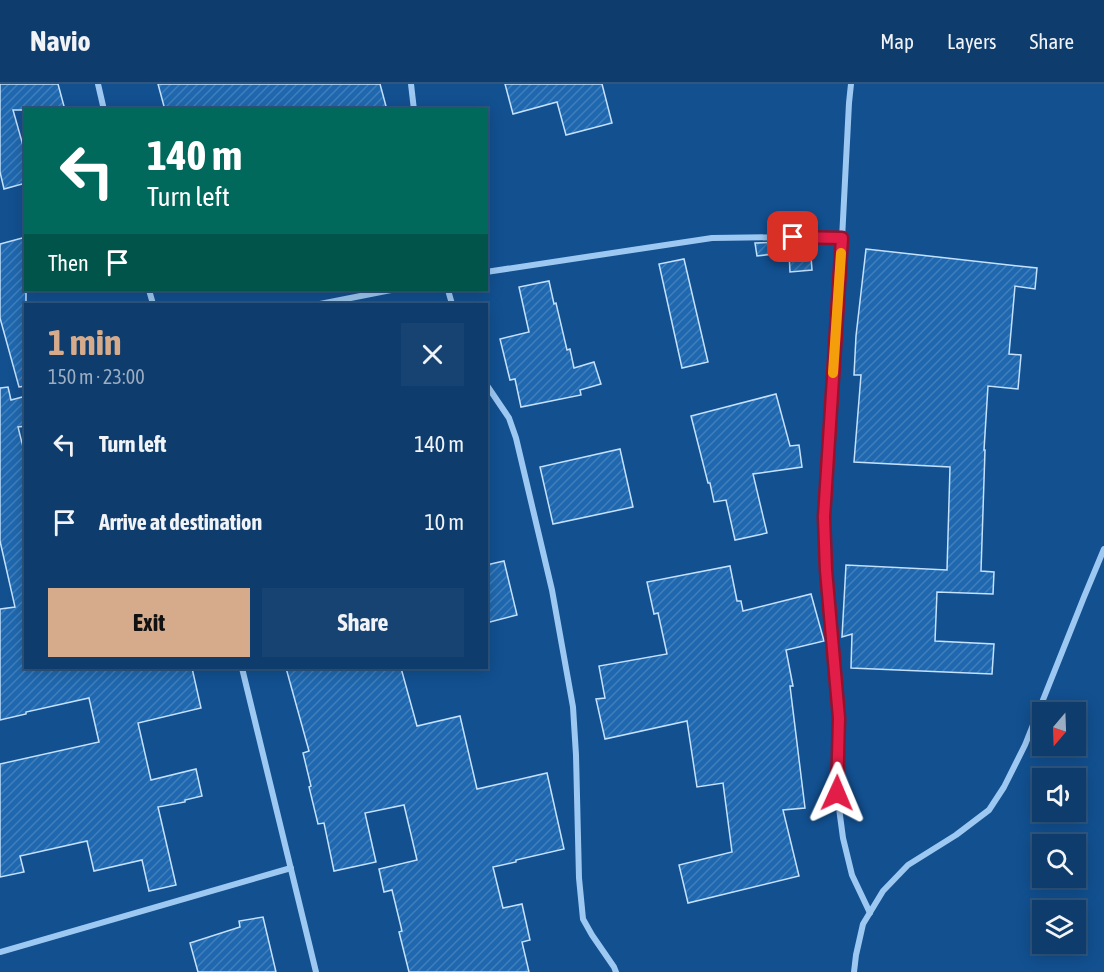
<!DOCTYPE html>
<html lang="en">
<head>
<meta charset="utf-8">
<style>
  :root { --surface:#0e3c6c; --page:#174372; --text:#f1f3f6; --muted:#9badc2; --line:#2e567f; --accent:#d6ab8b }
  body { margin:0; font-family:"Asap Condensed",sans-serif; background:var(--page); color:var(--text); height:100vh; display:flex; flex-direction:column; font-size:22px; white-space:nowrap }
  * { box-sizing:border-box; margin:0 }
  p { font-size:20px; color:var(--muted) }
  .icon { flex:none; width:33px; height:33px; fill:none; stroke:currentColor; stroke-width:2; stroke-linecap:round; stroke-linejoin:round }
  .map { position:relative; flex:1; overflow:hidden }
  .drawer { position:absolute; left:24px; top:219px; width:464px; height:366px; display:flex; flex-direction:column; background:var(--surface); border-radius:0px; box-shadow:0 3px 15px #0003,0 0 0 2px var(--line) }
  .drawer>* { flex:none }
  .hud { position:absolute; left:24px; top:24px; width:464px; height:183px; border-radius:0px; box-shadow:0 3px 15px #0003,0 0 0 2px var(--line); background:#00695c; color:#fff; overflow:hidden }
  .needle { width:39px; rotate:199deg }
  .tools { position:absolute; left:1032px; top:618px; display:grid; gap:12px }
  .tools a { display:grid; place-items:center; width:54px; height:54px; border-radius:0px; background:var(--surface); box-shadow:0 3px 15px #0003,0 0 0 2px var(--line); font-size:30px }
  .pin { position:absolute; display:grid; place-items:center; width:51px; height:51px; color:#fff; margin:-26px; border-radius:12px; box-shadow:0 3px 9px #0006 }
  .me { position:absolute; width:66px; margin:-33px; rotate:1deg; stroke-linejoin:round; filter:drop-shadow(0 0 4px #0008) }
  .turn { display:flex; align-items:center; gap:21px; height:126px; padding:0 24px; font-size:27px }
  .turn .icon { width:78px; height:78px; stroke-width:2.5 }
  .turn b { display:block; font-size:42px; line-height:51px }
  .then { display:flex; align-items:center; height:57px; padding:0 24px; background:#0003; gap:12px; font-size:22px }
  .round { display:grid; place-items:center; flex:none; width:63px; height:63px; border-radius:0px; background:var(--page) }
  .headline { display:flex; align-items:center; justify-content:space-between; height:102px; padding:0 24px }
  h1 { font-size:36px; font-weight:700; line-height:45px; color:var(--accent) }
  .cta { display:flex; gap:12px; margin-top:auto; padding:12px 24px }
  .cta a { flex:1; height:69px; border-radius:0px; background:var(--accent); color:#111; font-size:24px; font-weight:700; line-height:69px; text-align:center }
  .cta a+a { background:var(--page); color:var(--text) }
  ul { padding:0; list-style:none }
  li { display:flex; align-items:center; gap:18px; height:78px; padding:0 24px }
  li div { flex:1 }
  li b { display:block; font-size:22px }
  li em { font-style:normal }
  header { display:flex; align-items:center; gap:36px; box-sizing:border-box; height:84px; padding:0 30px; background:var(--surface); border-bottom:2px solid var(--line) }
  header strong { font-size:28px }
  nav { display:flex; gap:33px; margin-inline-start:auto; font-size:21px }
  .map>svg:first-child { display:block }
  .building { fill:url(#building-hatch); stroke:#c4e1fd; stroke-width:1.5 }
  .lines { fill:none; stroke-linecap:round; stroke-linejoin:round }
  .minor { stroke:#9dc8f2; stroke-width:6 }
  .route-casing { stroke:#92132f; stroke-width:15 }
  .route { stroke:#e11d48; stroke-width:10 }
  .slow { stroke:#f59e0b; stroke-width:10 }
</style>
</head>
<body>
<header>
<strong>Navio</strong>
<nav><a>Map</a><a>Layers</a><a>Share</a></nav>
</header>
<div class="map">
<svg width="1104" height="888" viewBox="0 0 1104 888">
  <defs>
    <pattern id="building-hatch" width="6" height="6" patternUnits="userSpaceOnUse" patternTransform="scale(1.5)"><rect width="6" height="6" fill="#1f68af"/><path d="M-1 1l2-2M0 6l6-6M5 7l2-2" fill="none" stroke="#417fbb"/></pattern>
  </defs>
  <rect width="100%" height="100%" fill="#125090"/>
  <!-- building -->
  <g class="building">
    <polygon points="0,0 58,0 65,26 13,26 26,72 26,99 4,105 0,88"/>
    <polygon points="158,0 380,0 387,26 165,26"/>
    <polygon points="505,0 602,0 612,39 566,51 557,18 513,30"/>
    <polygon points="26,153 26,302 19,303 0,234 0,160"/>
    <polygon points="793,158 810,159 812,186 790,188 789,168 757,172 755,159"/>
    <polygon points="866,165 1037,184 1035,205 1015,202 1009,270 1021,271 1018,305 988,302 984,366 985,366 981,487 994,488 993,510 937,508 935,557 994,560 992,590 851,584 852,550 842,553 846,481 947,486 950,383 854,378 861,291 854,291 856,252"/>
    <polygon points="684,175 708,278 682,284 659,180"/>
    <polygon points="549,197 554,220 556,219 567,266 570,265 574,284 594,278 601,300 580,306 581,311 521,323 515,295 510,296 500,255 529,248 519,203"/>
    <polygon points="8,303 11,316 26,312 26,342 18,343 26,375 26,584 192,584 201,624 138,639 151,696 196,685 202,712 185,716 185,718 158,723 176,801 149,807 142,776 94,787 87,757 20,772 24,788 0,793 0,680 99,658 89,614 26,628 26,630 0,636 0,525 15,523 0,457 0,304"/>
    <polygon points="776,310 790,362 799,361 802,383 753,390 767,449 735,456 726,416 714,418 710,399 708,399 691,332"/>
    <polygon points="620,365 633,423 553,440 540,383"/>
    <polygon points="504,477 517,531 486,539 486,481"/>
    <polygon points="730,482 737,517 741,517 743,527 811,510 824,557 786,566 793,602 790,602 805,724 783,726 799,792 688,819 679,781 732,768 723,699 697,703 687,637 605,655 596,615 605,614 599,582 667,570 658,529 654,530 647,498"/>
    <polygon points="286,584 401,584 417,642 460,632 477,705 547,689 564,765 516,776 516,778 493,783 503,824 522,820 530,856 522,858 529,888 409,888 399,848 402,847 392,806 384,808 379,785 417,776 404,721 365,729 376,778 334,787 324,739 318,740 309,703 311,702 303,669 309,667"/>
    <polygon points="263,833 276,888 198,888 190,859 240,843 239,837"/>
  </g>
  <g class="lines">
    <!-- minor -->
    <g class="minor">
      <polyline points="98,0 104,26"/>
      <polyline points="411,0 414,26"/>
      <polyline points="851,0 849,19 842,155 824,433 826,487 839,634 837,709 843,754 852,791 870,829"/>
      <polyline points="486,188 712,154 793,153 842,155"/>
      <polyline points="149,206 153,220"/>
      <polyline points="448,206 452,220"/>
      <polyline points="320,220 391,206"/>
      <polyline points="486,300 509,334 516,354 552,506 573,623 576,671 579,794 583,835 592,851 614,883 616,888"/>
      <polyline points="242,584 316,888"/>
      <polyline points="0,868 291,784"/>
      <polyline points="854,888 856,871 863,840 883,807 908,781 956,751 989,726 1004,703 1025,661 1084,513 1104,465"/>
    </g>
  </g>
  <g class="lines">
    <defs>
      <polyline id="route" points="793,153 842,154 824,433 826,486 839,634 837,709"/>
    </defs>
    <!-- route casing -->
    <use href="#route" class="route-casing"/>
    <!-- route -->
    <use href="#route" class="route"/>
    <!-- slow -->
    <polyline class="slow" points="833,289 841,169"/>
  </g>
</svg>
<div class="tools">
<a><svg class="needle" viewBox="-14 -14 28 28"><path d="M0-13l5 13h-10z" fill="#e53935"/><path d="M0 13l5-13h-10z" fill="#9badc2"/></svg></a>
<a><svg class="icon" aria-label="sound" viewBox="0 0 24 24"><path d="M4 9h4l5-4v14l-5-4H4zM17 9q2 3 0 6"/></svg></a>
<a><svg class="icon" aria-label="search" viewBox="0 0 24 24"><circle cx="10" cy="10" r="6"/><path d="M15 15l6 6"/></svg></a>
<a><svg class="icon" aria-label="layers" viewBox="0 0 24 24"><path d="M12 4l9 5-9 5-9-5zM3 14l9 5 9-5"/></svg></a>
</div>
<div class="pin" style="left:793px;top:153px;background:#d93025"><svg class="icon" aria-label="arrive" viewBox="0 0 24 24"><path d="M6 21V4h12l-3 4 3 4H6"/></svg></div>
<svg class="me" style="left:837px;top:709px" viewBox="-20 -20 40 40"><path d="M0-17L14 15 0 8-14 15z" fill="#e11d48" stroke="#fff" stroke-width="4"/></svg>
<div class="hud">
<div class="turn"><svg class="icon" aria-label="left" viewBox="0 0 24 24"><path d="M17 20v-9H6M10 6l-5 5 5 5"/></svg><div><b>140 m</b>Turn left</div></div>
<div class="then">Then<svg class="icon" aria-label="arrive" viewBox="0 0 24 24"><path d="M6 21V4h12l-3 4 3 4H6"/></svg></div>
</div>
<section class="drawer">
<div class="headline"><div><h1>1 min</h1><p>150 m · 23:00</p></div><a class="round"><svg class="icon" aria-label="close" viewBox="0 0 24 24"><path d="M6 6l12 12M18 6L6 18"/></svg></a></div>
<ul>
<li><svg class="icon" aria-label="left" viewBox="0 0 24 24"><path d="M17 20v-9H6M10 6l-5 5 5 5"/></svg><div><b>Turn left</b></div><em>140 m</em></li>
<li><svg class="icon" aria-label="arrive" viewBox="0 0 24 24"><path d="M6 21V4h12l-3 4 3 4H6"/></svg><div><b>Arrive at destination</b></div><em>10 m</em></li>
</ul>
<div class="cta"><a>Exit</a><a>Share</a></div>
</section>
</div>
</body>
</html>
